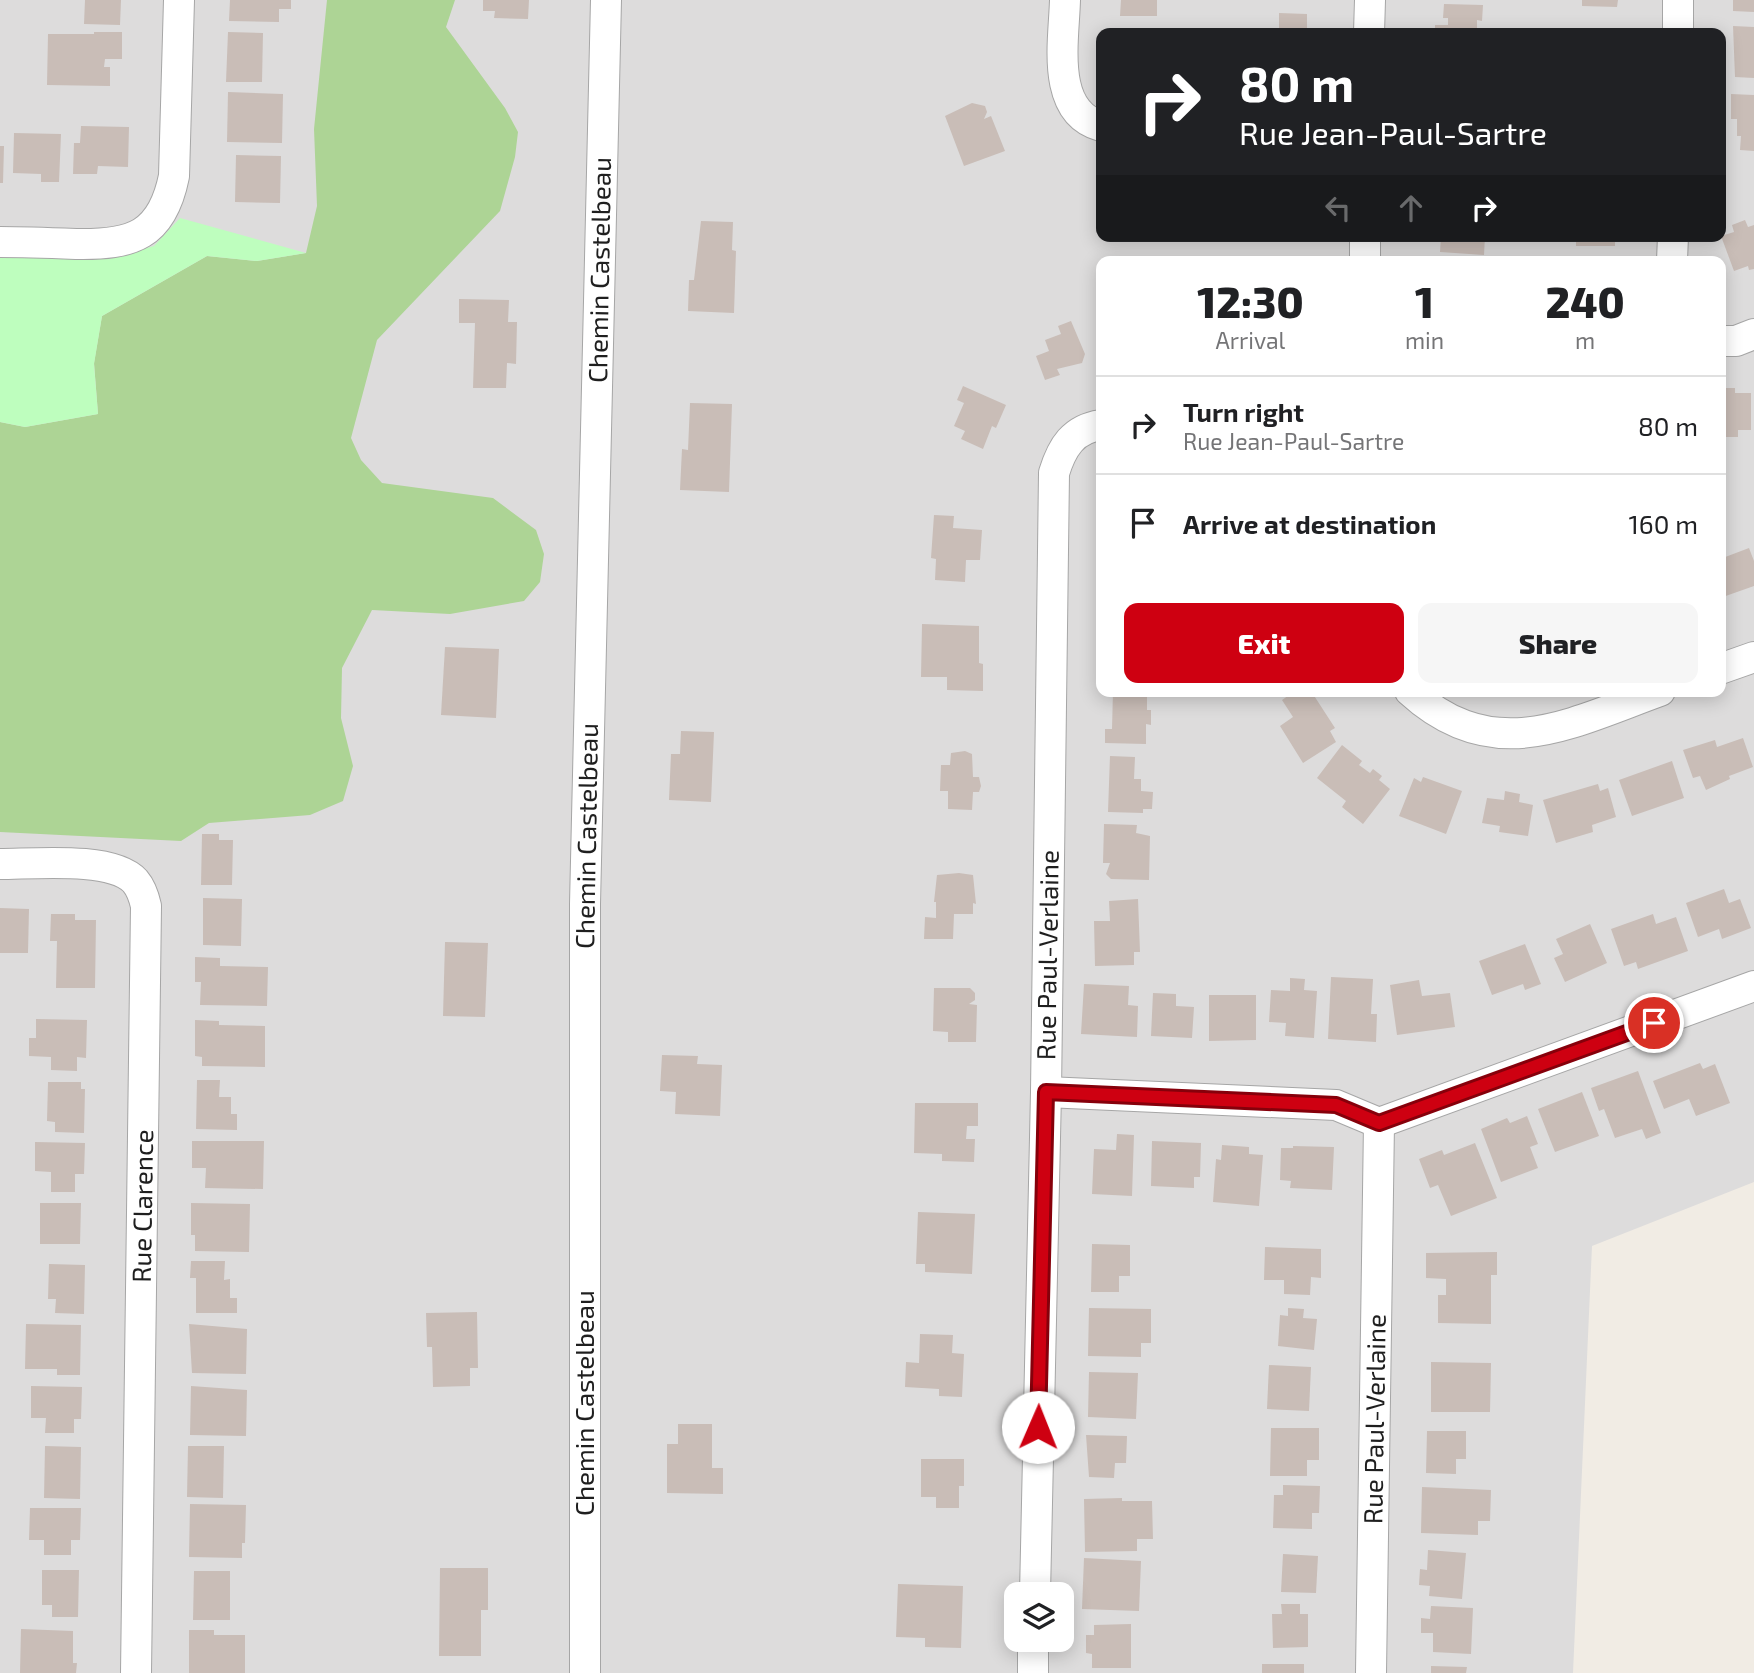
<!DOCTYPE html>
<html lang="en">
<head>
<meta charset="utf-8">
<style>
  :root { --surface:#fff; --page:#f6f6f6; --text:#202124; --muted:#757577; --line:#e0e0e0; --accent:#ce0011 }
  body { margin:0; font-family:"Exo 2",sans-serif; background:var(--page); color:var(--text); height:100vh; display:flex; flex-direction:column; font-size:26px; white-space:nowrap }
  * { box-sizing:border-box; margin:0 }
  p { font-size:23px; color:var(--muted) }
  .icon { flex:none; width:38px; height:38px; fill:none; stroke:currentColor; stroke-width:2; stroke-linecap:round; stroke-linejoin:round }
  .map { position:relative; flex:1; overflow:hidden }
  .sheet { position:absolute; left:1096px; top:256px; width:630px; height:441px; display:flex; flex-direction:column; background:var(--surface); border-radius:14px; box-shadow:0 4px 18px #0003 }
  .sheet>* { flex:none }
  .top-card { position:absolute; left:1096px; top:28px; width:630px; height:214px; border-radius:14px; box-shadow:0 4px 18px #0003; background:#202124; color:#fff; overflow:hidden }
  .fabs { position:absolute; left:1004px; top:1582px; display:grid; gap:14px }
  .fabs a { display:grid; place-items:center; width:70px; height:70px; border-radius:14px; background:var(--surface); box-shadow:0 4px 18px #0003; font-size:35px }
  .pin { position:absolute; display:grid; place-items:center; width:60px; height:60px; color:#fff; margin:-30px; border:4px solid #fff; border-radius:50%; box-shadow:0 2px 7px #0007 }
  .me { position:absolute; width:77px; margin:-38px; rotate:1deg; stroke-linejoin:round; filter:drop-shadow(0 0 5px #0008) }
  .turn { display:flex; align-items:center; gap:24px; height:147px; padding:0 28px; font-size:32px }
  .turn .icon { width:91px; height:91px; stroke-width:2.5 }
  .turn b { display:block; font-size:49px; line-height:60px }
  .lanes { display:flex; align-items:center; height:66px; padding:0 28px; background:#0003; justify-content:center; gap:35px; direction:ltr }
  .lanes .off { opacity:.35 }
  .eta { display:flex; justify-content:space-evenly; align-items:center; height:119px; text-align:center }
  .eta b { font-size:42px; font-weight:800; line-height:49px }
  .primary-button { display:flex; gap:14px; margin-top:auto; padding:14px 28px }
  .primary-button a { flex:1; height:80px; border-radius:14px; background:var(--accent); color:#fff; font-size:28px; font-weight:800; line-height:80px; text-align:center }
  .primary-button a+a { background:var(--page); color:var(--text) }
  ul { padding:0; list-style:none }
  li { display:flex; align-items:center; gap:21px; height:98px; padding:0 28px; border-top:2px solid var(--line) }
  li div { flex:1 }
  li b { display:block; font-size:26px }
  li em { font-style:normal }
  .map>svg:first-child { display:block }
  .residential { fill:#dddcdc; fill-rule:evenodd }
  .forest { fill:#add495 }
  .park { fill:#befebe }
  .building { fill:#c9bdb7 }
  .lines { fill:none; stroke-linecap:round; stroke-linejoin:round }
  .minor-casing { stroke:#a6a6a6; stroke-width:32 }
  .minor { stroke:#fff; stroke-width:30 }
  .route-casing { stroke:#86000b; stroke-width:18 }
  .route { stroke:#ce0011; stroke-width:12 }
  .labels { text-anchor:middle; stroke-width:5; stroke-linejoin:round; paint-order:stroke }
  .street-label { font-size:26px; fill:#1f1f1f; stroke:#fff }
</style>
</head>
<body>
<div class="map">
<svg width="1754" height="1673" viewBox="0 0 1754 1673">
  <rect width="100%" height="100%" fill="#f1ece4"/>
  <!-- residential -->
  <path class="residential" d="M0 0H1754V1182L1592 1246 1573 1673H0ZM1101 33H1720V236H1101ZM1101 261H1720V691H1101ZM1017 1594H1062V1640H1017Z"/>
  <!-- forest -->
  <polygon class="forest" points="327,0 455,0 446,27 505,108 518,132 515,157 500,211 377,340 351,438 361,460 382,483 493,498 536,530 544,554 540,582 524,601 450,614 372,610 342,668 341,718 353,766 343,801 310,815 209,823 181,841 0,832 0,422 25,427 98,414 94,363 102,316 207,256 257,261 306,253 317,206 314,129"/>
  <!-- park -->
  <polygon class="park" points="180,218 306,253 257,261 207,256 102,316 94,364 98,414 25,427 0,422 0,257 108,259 154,246"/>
  <!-- building -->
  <g class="building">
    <polygon points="85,0 121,0 120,25 84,24"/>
    <polygon points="230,0 291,0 291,9 279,9 279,22 229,21"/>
    <polygon points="483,0 529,0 528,19 494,18 495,11 483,11"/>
    <polygon points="1121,0 1157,0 1157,16 1120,16"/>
    <polygon points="1582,0 1618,0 1617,7 1582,6"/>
    <polygon points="1733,0 1754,0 1754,12 1733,11"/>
    <polygon points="1444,4 1483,5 1482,21 1477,20 1477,33 1435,33 1435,25 1448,25 1448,18 1443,18"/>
    <polygon points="1279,13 1307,14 1307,30 1304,33 1270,33 1270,28 1279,28"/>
    <polygon points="1733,26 1754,27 1754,78 1735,77"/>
    <polygon points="1120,28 1165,29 1165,33 1120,33"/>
    <polygon points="94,32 122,32 122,59 105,59 104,67 110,67 110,86 47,85 48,34 94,34"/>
    <polygon points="228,32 263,33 262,82 226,82"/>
    <polygon points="228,92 283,94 282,143 227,142"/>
    <polygon points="1731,94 1754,95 1754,151 1740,150 1741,136 1737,136 1737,119 1731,119"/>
    <polygon points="972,103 985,106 987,112 984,119 991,116 1005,151 964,166 945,116"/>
    <polygon points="81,126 129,127 128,167 98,166 97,174 73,174 74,143 80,143"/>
    <polygon points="14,133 61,134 59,182 41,182 41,174 13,173"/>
    <polygon points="0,146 4,146 3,183 0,183"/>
    <polygon points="236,155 281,156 280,203 235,202"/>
    <polygon points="1745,220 1748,227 1754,225 1754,269 1749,270 1748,266 1734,271 1721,236 1734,232 1732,225"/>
    <polygon points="701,221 733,222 732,250 736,251 734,313 688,311 689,280 694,280"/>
    <polygon points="1441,236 1485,236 1484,255 1440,252"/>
    <rect x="1576" y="236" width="39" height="10"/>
    <polygon points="459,299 509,300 508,322 517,322 516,364 507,363 506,388 473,388 475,323 459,323"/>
    <polygon points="1071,321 1085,354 1082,363 1057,369 1060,375 1045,380 1036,356 1049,351 1045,340 1061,334 1058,326"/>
    <polygon points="963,386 1006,405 996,428 992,426 983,449 961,439 965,431 954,426 964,403 957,400"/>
    <polygon points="1724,388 1735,388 1735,393 1751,393 1751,430 1738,430 1738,437 1720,437 1720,393 1724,393"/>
    <polygon points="690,403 732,404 729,492 680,490 682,449 688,450"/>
    <polygon points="934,515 954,516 953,528 982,530 980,560 966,560 965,582 935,580 936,559 931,558"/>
    <polygon points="1749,548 1754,561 1754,586 1720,598 1720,559"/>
    <polygon points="922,624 979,626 979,663 983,664 983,691 947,690 947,677 921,677"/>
    <polygon points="445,647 499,649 496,718 441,715"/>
    <polygon points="1113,691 1147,691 1147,710 1151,710 1151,725 1146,724 1146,744 1105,743 1105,729 1112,729"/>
    <polygon points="1295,691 1311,691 1335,728 1330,731 1336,742 1303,763 1280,726 1293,717 1282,700"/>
    <polygon points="681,731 714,732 711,802 669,800 671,754 680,754"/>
    <polygon points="1743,738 1753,767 1729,776 1730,779 1706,790 1700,776 1693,778 1683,750 1715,740 1717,747"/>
    <polygon points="1342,745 1362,761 1359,765 1370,773 1373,769 1382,776 1379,780 1390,789 1363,824 1342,807 1346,801 1317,778"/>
    <polygon points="965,751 972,754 973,777 979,777 981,786 979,792 973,792 972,810 948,809 948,791 940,791 941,765 950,765 951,753"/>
    <polygon points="1110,756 1135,757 1134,779 1141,779 1141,791 1153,792 1152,809 1143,809 1143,813 1108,812"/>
    <polygon points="1672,761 1684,798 1632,816 1619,780"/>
    <polygon points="1423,777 1462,791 1446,834 1399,816 1414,778 1421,782"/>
    <polygon points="1598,784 1600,791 1608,788 1616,817 1592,825 1593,832 1556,843 1543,800"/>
    <polygon points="1505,791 1520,794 1519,802 1533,805 1528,836 1499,832 1500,826 1482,823 1487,798 1504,800"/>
    <polygon points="1104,824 1137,825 1136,833 1150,836 1149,880 1111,879 1106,874 1110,863 1103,863"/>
    <polygon points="202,834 219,834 219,840 233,840 232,885 201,885"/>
    <polygon points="959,873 973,875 976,904 973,903 973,914 954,914 953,939 924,939 925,917 936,918 936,902 934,902 937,875"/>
    <polygon points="1724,889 1729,903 1740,899 1751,928 1722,939 1719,929 1698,937 1686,903"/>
    <polygon points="203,898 242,899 241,946 203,945"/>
    <polygon points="1138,899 1140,952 1134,952 1134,965 1095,966 1094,921 1110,921 1109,901"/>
    <polygon points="0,908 29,909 28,953 0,953"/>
    <polygon points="51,914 75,914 75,920 96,920 95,988 56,988 57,941 50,941"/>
    <polygon points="1653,914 1656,924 1676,917 1688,951 1638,969 1636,962 1624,966 1611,929"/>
    <polygon points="1590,924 1607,963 1565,982 1554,958 1563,954 1556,939"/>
    <polygon points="445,942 488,943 485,1017 443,1016"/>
    <polygon points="1525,944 1541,984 1525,990 1523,984 1492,995 1479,961"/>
    <polygon points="195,957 220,958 220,966 268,967 267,1006 200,1005 201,982 195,982"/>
    <polygon points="1331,977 1373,979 1371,1014 1377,1014 1376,1042 1328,1039"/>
    <polygon points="1290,978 1305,979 1304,990 1317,991 1314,1038 1285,1036 1286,1023 1269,1022 1271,990 1290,991"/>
    <polygon points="1419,980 1422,996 1450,993 1455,1027 1397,1035 1390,985"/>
    <polygon points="1084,984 1129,986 1128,1005 1138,1006 1137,1037 1081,1034"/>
    <polygon points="934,988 970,988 975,993 975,1000 969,1004 977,1005 976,1042 948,1042 948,1032 933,1031"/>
    <polygon points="1153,993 1176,994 1176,1006 1194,1007 1192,1038 1151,1036"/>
    <polygon points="1209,995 1256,995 1256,1040 1209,1041"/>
    <polygon points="36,1019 87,1020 86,1058 77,1057 77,1071 51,1070 51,1057 29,1056 29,1038 36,1038"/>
    <polygon points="195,1020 219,1021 219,1025 265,1026 265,1067 202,1066 202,1057 195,1056"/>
    <polygon points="662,1055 698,1056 697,1064 722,1065 720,1116 675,1114 676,1092 660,1091"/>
    <polygon points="1700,1063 1703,1069 1715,1064 1730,1103 1696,1116 1689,1099 1664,1109 1653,1081"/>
    <polygon points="1638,1071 1661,1133 1646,1139 1642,1129 1615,1138 1604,1109 1599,1111 1591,1088"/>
    <polygon points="197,1080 220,1080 219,1097 231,1097 231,1114 237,1114 237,1130 196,1129"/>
    <polygon points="48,1082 81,1082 81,1089 85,1089 84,1133 55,1132 55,1122 47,1121"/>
    <polygon points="1582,1092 1599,1136 1555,1152 1538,1109"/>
    <polygon points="915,1103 978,1103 978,1126 967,1126 966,1139 975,1139 974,1162 942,1161 942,1154 914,1153"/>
    <polygon points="1527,1116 1538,1144 1530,1147 1538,1168 1501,1182 1481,1129 1507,1118 1510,1123"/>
    <polygon points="1117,1134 1134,1135 1132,1196 1092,1194 1094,1149 1116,1150"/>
    <polygon points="192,1141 264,1141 263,1189 205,1188 206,1168 192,1168"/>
    <polygon points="1152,1141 1201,1143 1200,1177 1194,1177 1194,1188 1151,1186"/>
    <polygon points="35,1142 85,1143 84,1174 75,1174 75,1192 51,1192 51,1172 35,1171"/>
    <polygon points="1475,1143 1497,1198 1451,1216 1438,1185 1430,1188 1419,1159 1442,1150 1444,1155"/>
    <polygon points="1222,1145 1249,1147 1249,1154 1263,1155 1259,1206 1213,1202 1216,1159 1221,1160"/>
    <polygon points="1293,1146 1334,1147 1332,1190 1290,1188 1291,1181 1280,1180 1281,1148 1293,1148"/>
    <polygon points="40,1203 81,1203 80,1244 40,1244"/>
    <polygon points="191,1203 250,1204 249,1252 195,1251 195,1235 191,1235"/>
    <polygon points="918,1212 975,1214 972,1274 925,1272 925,1264 916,1264"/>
    <polygon points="1092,1244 1130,1245 1130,1276 1119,1276 1119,1292 1091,1292"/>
    <polygon points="1265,1247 1321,1249 1321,1278 1311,1277 1310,1295 1284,1294 1284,1280 1264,1280"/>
    <polygon points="1497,1252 1497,1275 1491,1275 1491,1324 1438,1323 1438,1295 1446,1295 1446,1279 1426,1278 1426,1253"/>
    <polygon points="191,1261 225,1261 224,1280 230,1279 230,1298 237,1298 237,1313 196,1313 196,1278 190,1278"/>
    <polygon points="49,1264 85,1265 84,1314 55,1313 56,1299 48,1299"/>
    <polygon points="1089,1308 1151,1309 1151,1343 1141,1343 1141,1357 1088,1356"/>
    <polygon points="1288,1308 1304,1309 1303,1318 1317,1319 1314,1350 1278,1346 1280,1315 1288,1316"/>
    <polygon points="477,1312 478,1368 470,1368 470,1386 433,1387 432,1347 427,1347 426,1313"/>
    <polygon points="26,1324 81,1325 80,1375 57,1375 57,1369 25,1369"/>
    <polygon points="189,1324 247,1329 246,1374 192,1373"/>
    <polygon points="920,1334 953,1335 952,1353 964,1354 962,1397 939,1396 939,1389 905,1387 906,1362 919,1363"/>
    <polygon points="1431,1362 1491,1363 1490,1412 1431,1412"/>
    <polygon points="1269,1365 1311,1367 1309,1411 1267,1409"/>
    <polygon points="1089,1372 1138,1373 1136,1419 1088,1417"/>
    <polygon points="31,1386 82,1387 81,1419 74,1419 74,1433 45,1433 46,1418 31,1418"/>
    <polygon points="191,1386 247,1390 246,1436 190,1435"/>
    <polygon points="678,1424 712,1424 712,1468 723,1468 723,1494 667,1493 667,1444 678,1444"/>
    <polygon points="1271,1428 1319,1428 1319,1460 1307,1460 1307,1476 1270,1476"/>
    <polygon points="1427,1431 1466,1431 1466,1459 1456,1459 1456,1474 1426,1473"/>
    <polygon points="1086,1435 1127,1436 1126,1463 1115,1463 1114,1478 1089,1477"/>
    <polygon points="45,1446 81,1447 80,1499 44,1498"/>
    <polygon points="188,1446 224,1446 223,1498 187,1497"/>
    <polygon points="921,1459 964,1459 964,1486 959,1486 959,1508 936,1508 936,1497 921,1497"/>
    <polygon points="1283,1485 1320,1486 1319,1513 1312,1513 1312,1529 1273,1528 1274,1495 1283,1495"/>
    <polygon points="1422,1487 1491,1490 1490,1521 1478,1521 1478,1535 1421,1533"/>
    <polygon points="1122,1498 1122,1501 1152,1501 1153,1539 1137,1539 1137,1551 1085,1552 1084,1499"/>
    <polygon points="190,1504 246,1505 245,1543 242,1543 242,1558 189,1557"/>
    <polygon points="30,1508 81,1508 80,1540 71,1540 71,1555 44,1555 44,1540 29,1540"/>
    <polygon points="1428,1550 1466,1553 1462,1599 1429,1596 1430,1586 1419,1585 1420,1569 1427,1570"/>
    <polygon points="1283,1554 1318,1556 1316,1593 1281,1592"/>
    <polygon points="1084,1558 1141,1561 1139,1611 1082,1609"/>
    <polygon points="440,1568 488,1568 488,1610 481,1610 481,1656 439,1656"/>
    <polygon points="42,1570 79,1570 78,1617 52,1617 52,1605 42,1605"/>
    <polygon points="194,1571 230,1571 230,1620 193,1620"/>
    <polygon points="898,1584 963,1586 961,1648 925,1647 925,1638 896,1637"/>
    <polygon points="1281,1604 1300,1604 1300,1614 1308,1614 1308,1647 1273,1648 1272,1614 1282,1614"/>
    <polygon points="1431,1606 1473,1608 1471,1654 1433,1652 1433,1633 1421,1633 1421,1618 1430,1619"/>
    <polygon points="1131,1624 1131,1668 1092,1668 1092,1654 1086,1653 1086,1635 1094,1635 1094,1625"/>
    <polygon points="21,1629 73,1631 73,1663 77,1663 76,1673 20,1673"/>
    <polygon points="189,1630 214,1630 214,1635 245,1635 245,1673 189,1673"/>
    <rect x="1262" y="1664" width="42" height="9"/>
    <polygon points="1431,1666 1467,1667 1466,1673 1431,1673"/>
  </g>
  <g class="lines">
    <defs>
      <g id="minor">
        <path d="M1065 0C1064 40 1050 112 1101 126"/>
        <polyline points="1369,33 1370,0"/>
        <polyline points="1678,33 1678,0"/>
        <path d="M0 242C25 242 51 243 76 244 132 245 162 236 174 176L179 0"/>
        <polyline points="1365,261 1365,236"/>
        <polyline points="1672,261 1673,236"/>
        <polyline points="1720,341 1736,341 1754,334"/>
        <polyline points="1720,669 1754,657"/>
        <path d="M1410 691C1493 767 1569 724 1660 691"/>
        <path d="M0 864C33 864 112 856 135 881 141 888 144 897 146 906L136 1673"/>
        <polyline points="1046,1092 1336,1105 1379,1123 1754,986"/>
        <path d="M1035 1594 1046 1092 1054 473C1062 447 1073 429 1101 425"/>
        <polyline points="585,1673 585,904 606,0"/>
        <polyline points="1033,1673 1033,1640"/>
        <polyline points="1371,1673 1379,1123"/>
      </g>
    </defs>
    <!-- minor casing -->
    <use href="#minor" class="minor-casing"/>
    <!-- minor -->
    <use href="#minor" class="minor"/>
  </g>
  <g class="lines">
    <defs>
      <polyline id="route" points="1038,1427 1046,1092 1336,1105 1379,1123 1654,1023"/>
    </defs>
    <!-- route casing -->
    <use href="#route" class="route-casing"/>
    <!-- route -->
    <use href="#route" class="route"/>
  </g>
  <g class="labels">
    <!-- street labels -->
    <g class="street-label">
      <text transform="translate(600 270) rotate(-89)" y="9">Chemin Castelbeau</text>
      <text transform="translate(587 836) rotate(-89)" y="9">Chemin Castelbeau</text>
      <text transform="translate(1048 955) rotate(-89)" y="9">Rue Paul-Verlaine</text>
      <text transform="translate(143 1206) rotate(-89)" y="9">Rue Clarence</text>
      <text transform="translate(585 1403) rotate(-90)" y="9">Chemin Castelbeau</text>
      <text transform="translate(1375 1419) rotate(-89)" y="9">Rue Paul-Verlaine</text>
    </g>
  </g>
</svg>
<div class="fabs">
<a><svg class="icon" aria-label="layers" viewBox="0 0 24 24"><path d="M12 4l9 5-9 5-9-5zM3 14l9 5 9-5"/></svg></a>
</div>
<div class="pin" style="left:1654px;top:1023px;background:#d93025"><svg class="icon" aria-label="arrive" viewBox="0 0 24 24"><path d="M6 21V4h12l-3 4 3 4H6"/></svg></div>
<svg class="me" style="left:1038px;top:1427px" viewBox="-20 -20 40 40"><circle r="19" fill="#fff"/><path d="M0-13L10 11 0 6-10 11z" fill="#ce0011"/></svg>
<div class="top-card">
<div class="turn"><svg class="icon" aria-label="right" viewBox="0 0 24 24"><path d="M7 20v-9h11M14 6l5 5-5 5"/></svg><div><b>80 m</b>Rue Jean-Paul-Sartre</div></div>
<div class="lanes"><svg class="icon off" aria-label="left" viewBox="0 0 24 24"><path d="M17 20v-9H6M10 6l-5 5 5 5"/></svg><svg class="icon off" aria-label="ahead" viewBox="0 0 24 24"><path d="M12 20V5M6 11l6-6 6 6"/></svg><svg class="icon" aria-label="right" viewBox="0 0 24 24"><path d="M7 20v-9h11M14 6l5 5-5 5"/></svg></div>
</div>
<section class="sheet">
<div class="eta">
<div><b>12:30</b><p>Arrival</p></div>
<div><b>1</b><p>min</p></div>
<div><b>240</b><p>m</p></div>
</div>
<ul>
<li><svg class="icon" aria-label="right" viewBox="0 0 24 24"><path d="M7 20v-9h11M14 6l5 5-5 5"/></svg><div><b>Turn right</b><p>Rue Jean-Paul-Sartre</p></div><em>80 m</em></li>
<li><svg class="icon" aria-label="arrive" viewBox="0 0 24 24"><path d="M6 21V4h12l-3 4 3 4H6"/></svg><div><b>Arrive at destination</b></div><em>160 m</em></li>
</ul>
<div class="primary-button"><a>Exit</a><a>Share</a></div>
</section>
</div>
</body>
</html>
